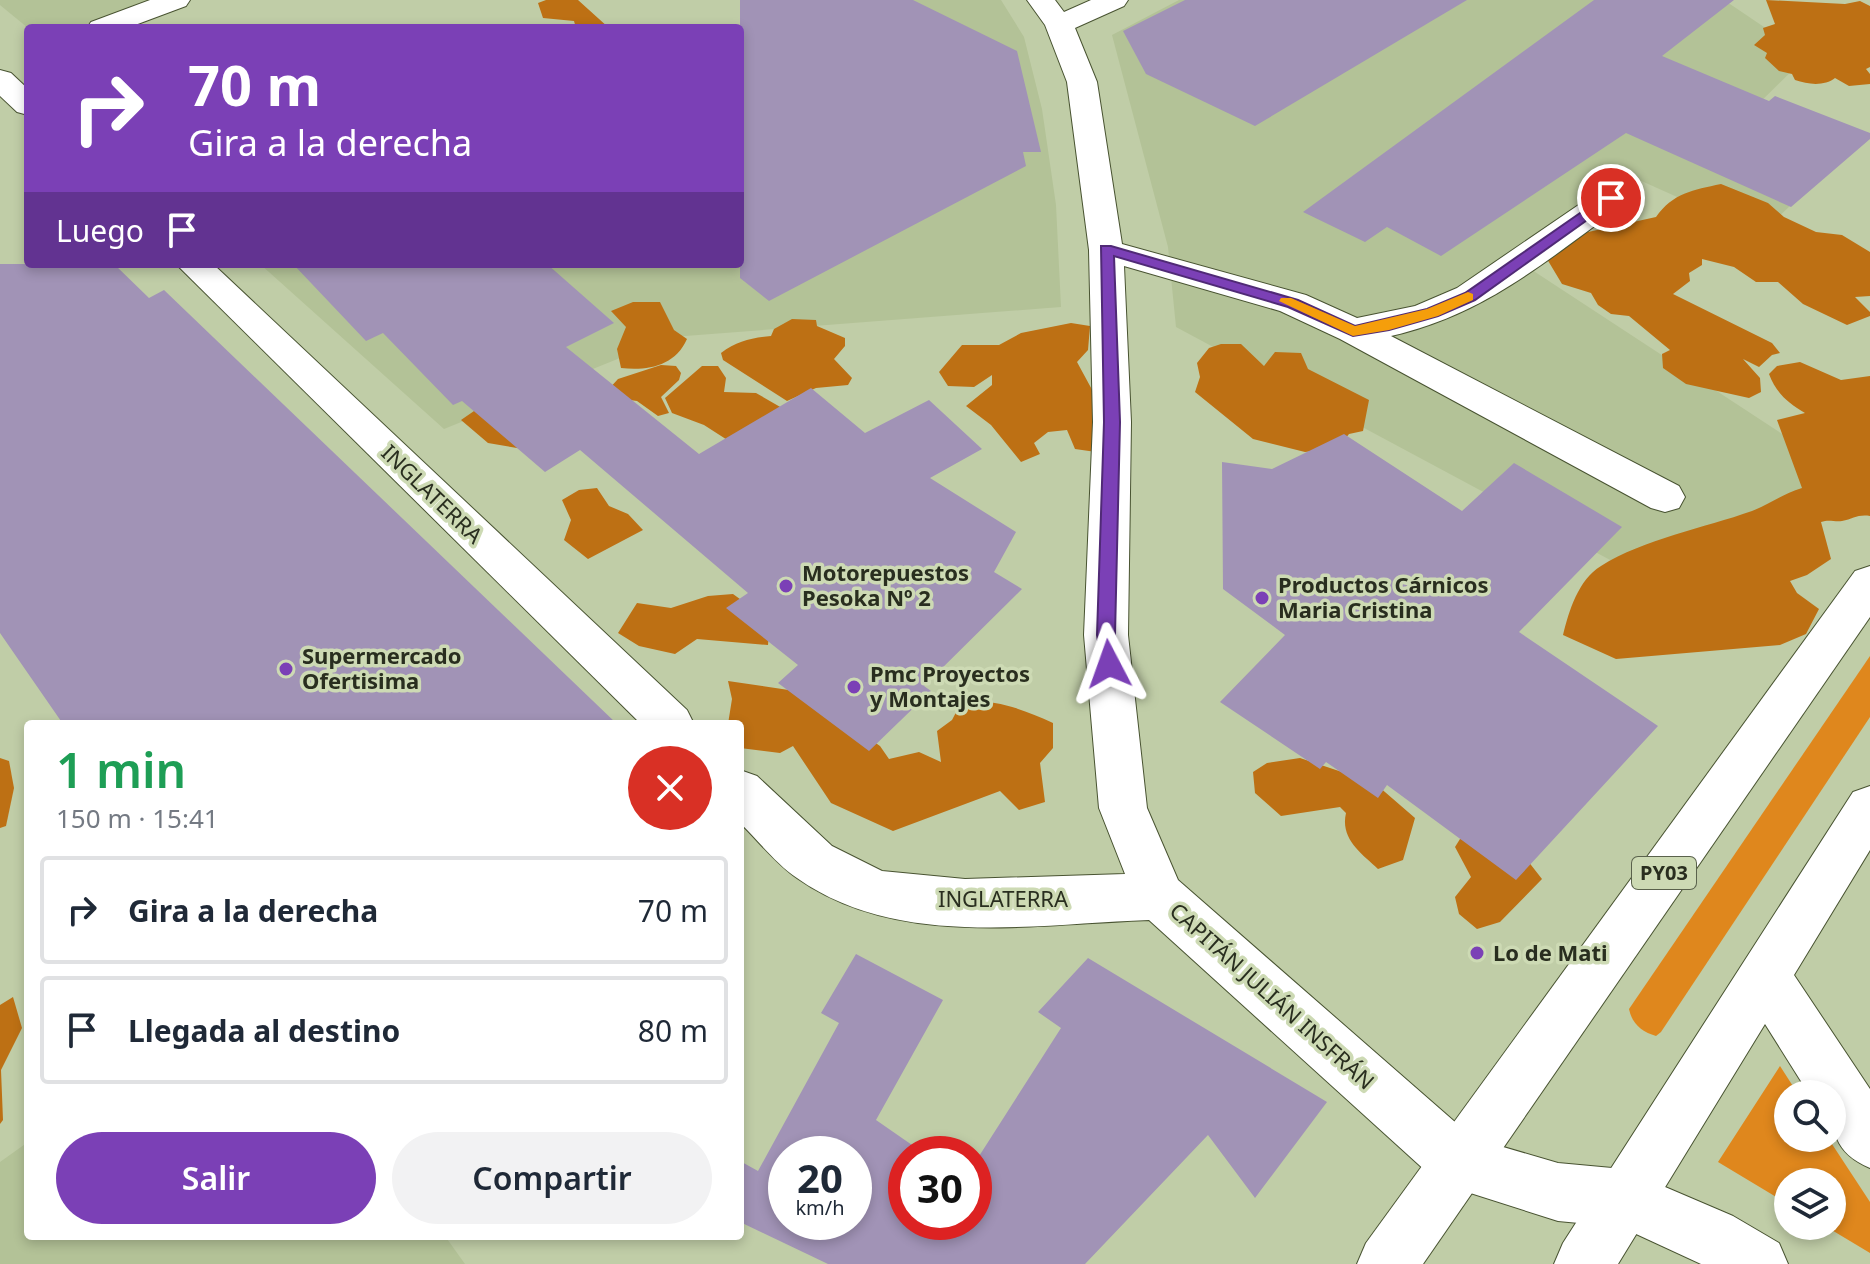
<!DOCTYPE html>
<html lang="es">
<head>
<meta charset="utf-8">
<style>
  :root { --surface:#fff; --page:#f2f2f3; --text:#1f2937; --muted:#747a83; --line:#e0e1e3; --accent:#7b40b6 }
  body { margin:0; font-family:"Noto Sans",sans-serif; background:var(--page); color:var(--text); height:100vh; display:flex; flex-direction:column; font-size:30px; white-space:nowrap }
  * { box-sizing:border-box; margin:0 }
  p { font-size:26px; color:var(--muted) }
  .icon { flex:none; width:44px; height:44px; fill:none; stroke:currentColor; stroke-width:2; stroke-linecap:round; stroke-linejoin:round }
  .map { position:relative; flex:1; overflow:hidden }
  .side { position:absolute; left:24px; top:720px; width:720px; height:520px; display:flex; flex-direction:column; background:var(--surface); border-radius:8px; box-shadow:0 4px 12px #0003 }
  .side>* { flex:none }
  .banner { position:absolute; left:24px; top:24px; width:720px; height:244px; border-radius:8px; box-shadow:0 4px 12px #0003; background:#7b40b6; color:#fff; overflow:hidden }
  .tools { position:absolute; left:1774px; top:1080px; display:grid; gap:16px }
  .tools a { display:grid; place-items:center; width:72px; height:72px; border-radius:50%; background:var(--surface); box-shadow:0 4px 12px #0003; font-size:40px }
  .speed { position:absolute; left:768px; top:1136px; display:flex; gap:16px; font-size:40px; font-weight:700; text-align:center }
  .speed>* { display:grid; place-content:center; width:104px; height:104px; border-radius:50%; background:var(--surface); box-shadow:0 4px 12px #0003; line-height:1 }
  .speed small { font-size:20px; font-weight:400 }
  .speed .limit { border:12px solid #d22; background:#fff; color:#111 }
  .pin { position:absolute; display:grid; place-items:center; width:68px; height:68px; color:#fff; margin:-34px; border:4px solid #fff; border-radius:50%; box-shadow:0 2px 8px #0007 }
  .me { position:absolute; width:88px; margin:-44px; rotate:356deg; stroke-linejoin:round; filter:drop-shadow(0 0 6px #0008) }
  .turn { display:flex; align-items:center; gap:28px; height:168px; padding:0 32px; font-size:36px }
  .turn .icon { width:104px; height:104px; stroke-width:2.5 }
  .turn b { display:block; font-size:56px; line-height:68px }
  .then { display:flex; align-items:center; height:76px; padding:0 32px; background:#0003; gap:16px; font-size:30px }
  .round { display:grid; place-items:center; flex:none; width:84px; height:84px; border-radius:42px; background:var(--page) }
  .overview { display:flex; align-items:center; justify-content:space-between; height:136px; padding:0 32px }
  h1 { font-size:48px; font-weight:600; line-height:60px; color:#1e9e55 }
  .primary-button { display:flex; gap:16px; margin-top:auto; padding:16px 32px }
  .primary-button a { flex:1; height:92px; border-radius:48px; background:var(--accent); color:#fff; font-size:32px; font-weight:600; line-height:92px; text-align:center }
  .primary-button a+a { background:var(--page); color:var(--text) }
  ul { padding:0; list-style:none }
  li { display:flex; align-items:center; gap:24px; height:108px; margin:0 16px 12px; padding:0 16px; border:4px solid var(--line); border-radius:8px }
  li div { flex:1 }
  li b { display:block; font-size:30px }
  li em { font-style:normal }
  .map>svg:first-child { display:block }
  .built { fill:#b3c297 }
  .green { fill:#df871d }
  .forest { fill:#bd7014 }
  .building { fill:#a193b6; fill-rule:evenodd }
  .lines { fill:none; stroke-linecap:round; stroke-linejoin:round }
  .minor-casing { stroke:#485331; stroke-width:2 }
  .major-casing { stroke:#485331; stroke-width:2 }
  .highway-casing { stroke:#485331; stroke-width:2 }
  .minor { fill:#fff; fill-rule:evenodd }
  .major { fill:#fff; fill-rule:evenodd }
  .highway { fill:#fff; fill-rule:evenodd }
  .route { fill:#7b40b6; stroke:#502a76; stroke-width:2 }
  .slow { fill:#f59e0b }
  .poi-dot { fill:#7b40b6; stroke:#cddab4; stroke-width:3 }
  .labels { text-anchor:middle; stroke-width:7; stroke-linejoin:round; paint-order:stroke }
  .shield { fill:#cddab4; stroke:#5a624c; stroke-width:2 }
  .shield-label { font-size:20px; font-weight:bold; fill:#292e1f }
  .street-label { font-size:22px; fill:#292e1f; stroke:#cddab4 }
  .poi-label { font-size:22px; font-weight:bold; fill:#292e1f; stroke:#cddab4; text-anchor:start }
</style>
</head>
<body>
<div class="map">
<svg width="1870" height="1264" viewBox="0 0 1870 1264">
  <rect width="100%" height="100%" fill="#c0cda7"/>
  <!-- built -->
  <g class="built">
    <polygon points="0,0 150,0 76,28 28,28 0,5"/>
    <polygon points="883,0 1001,0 1024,37 1042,109 1056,205 1061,307 672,337 444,429 260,264 740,264"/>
    <polygon points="1179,0 1724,0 1807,56 1744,118 1839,160 1760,234 1628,175 1506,253 1834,468 1681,598 1176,327 1168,247 1112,35"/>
    <polygon points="28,1142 28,1236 445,1236 465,1264 0,1264 0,1162"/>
  </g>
  <!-- green -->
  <g class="green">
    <path d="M1870 656V717L1661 1032 1656 1036C1642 1032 1632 1024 1629 1009Z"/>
    <polygon points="1780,1066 1798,1094 1788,1094 1788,1138 1828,1138 1870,1202 1870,1253 1825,1226 1832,1226 1832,1182 1788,1182 1788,1204 1718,1162"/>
  </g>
  <!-- forest -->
  <g class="forest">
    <polygon points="546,0 578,0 609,28 576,28 574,21 543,18 538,3"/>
    <path d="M1766 0 1845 4 1860 1 1870 6V67L1866 69 1870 74V84L1849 86 1835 78C1825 86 1809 85 1795 80L1792 74 1779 71 1765 58 1767 53 1754 45 1765 35 1763 28 1775 24Z"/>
    <path d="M1721 184 1768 203 1784 217 1816 232 1842 235 1870 252V296L1855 297 1870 312V316L1847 325 1803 304 1778 282H1756L1734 267 1702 259V265L1689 273 1690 281 1673 294 1772 343 1780 353 1772 355 1759 367 1743 359 1760 378 1761 392 1749 398 1686 384 1663 368 1662 354 1670 350 1629 316 1611 314 1598 305 1591 293 1562 284 1547 259 1570 236 1656 217C1673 193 1693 190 1721 184Z"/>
    <path d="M633 302H660L674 330 687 339C675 366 648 371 621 368L617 349 626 327 611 311Z"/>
    <path d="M792 319 816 320 817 326 845 338V346L834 359 852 378 848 385 816 388 787 401 723 360 721 353C737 341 751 338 771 336L774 329Z"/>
    <polygon points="1071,323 1090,326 1088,350 1077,362 1096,397 1103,453 1075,449 1067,430 1048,432 1034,443 1040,454 1021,462 991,425 966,406 992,385 992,375 974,387 948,386 939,372 962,345 999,345 1021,333"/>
    <polygon points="1221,344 1241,344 1264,366 1275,352 1301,353 1308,369 1369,400 1363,431 1349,434 1338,448 1305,452 1253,439 1195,392 1200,377 1197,363 1209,348"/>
    <path d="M1800 362 1841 380 1870 376V516C1858 514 1853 519 1842 521 1834 522 1829 519 1821 522L1831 559 1807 575 1790 581 1797 593 1819 609 1806 634 1780 645 1616 659 1563 635C1569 611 1578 580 1601 566 1644 539 1704 528 1752 511 1770 504 1782 494 1802 488L1777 420 1805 413C1788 403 1776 393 1769 374L1777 366Z"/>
    <polygon points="661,365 676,366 681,373 679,380 661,397 669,413 658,416 637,401 630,400 529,450 488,443 461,420 490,400 607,391 618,379"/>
    <polygon points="702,366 718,366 726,378 724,392 756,393 782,408 732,443 704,425 672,413 665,398"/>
    <polygon points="597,488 609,506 628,514 643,530 588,559 564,540 571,520 562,500 579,490"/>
    <polygon points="733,594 770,621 768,645 697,639 675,654 639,646 618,633 637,603 671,608 708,596"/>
    <path d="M728 681 802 692 880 746 889 759 919 752 941 762 937 731 952 720 962 701C995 699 1023 709 1053 723V748L1040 763 1045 802 1019 810 1000 791 893 831 831 803 793 746 780 753 740 748V724H728L732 699Z"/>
    <polygon points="0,758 9,761 14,788 6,826 0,828"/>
    <path d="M1300 758 1345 773H1363L1415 818 1403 860 1378 869C1361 853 1340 839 1346 813L1340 807 1281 816 1255 793 1253 772 1267 763Z"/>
    <polygon points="1460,839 1517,847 1542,879 1500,922 1477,929 1459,914 1455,897 1471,877 1455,847"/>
    <polygon points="13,997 22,1028 1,1070 3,1120 0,1124 0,1005"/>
  </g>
  <!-- building -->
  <g class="building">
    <polygon points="740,0 913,0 1017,51 1041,152 1023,152 1026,166 769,301 740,278"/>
    <polygon points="1185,0 1467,0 1255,126 1146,74 1123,31"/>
    <polygon points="1594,0 1734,0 1662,56 1769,101 1775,96 1870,133 1870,139 1791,207 1626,133 1441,256 1387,227 1365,242 1303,212"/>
    <polygon points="0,264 114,264 149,298 164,290 617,724 63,724 0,633"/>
    <polygon points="293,264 547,264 614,323 566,347 699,454 811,388 865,433 929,400 982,449 930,478 1016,532 994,572 1022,589 924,686 931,691 869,751 778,683 798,665 726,608 748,593 580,450 545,472 462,401 453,405 383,333 366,341"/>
    <polygon points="1344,434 1462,511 1514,463 1622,527 1519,632 1658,726 1516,880 1387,785 1378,798 1326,762 1320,769 1220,702 1285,635 1223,589 1222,462 1272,469"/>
    <path d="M856 954 943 1000 876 1120 925 1154H906V1222H974V1164L1061 1028 1038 1012 1088 958 1327 1102 1255 1198 1208 1135 1085 1264H828L740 1222V1161L758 1171 839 1023 821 1013ZM786 1154H854V1222H786Z"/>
  </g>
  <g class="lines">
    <defs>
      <g id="minor">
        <polygon points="150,0 190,0 186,6 127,28 87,28 91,22"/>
        <path d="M1027 0H1055L1064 12 1091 0H1128L1124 6 1075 28 1097 82 1122 244 1306 295 1357 318 1415 306 1457 288 1599 191 1611 188 1623 191 1627 198 1623 205C1547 260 1485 315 1391 336L1679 486 1685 497 1679 508 1665 512 1651 508 1340 339 1280 311 1124 266 1131 422 1128 635 1147 808 1178 880 1479 1143 1488 1163 1479 1183 1459 1192 1439 1183 1149 920C1034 924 897 949 797 878 776 864 758 840 740 823V770L757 776 832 846 882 871 965 879 1125 874 1099 808 1084 635 1093 422 1089 250 1067 82 1045 25Z"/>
        <polygon points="0,70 11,73 28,89 28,115 17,112 0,96"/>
        <polygon points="176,264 213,264 687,710 694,724 641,724"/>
      </g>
      <polygon id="major" points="1459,1134 1558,1163 1623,1169 1733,1216 1779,1243 1788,1264 1701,1264 1621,1227 1558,1221 1439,1183 1430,1163 1439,1143"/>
      <g id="highway">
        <polygon points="1870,566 1870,617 1423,1264 1357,1264 1366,1243 1855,571"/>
        <path d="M1870 786V850L1794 975 1870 1089V1168C1833 1152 1832 1131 1832 1094H1809L1765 1024 1618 1264H1554L1563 1243 1853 792Z"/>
      </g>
    </defs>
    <!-- minor casing -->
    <use href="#minor" class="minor-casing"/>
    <!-- major casing -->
    <use href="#major" class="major-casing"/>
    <!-- highway casing -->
    <use href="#highway" class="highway-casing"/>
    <!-- minor -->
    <use href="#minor" class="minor"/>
    <!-- major -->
    <use href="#major" class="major"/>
    <!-- highway -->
    <use href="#highway" class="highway"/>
  </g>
  <!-- route -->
  <polygon class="route" points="1606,195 1618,198 1475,300 1438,316 1389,330 1353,336 1288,307 1114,256 1120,422 1115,635 1118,664 1115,669 1102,669 1097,635 1104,422 1101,246 1111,246 1298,300 1355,326 1427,309 1465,293"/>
  <!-- slow -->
  <polygon class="slow" points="1468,292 1473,294 1473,300 1438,316 1389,330 1353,336 1279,301 1281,298 1291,298 1355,326 1427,309"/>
  <!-- markers -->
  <g class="poi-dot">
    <circle cx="786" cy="586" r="8"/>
    <circle cx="1262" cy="598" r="8"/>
    <circle cx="286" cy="669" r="8"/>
    <circle cx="854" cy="687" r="8"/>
    <circle cx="1477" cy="953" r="8"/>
  </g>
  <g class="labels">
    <!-- shield labels -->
    <rect class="shield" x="1632" y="857" width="64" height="32" rx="6"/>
    <g class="shield-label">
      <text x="1664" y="880">PY03</text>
    </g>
    <!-- street labels -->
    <g class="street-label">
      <text transform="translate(432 494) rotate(44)" y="8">INGLATERRA</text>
      <text x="1003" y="907">INGLATERRA</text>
      <text transform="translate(1272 996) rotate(42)" y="8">CAPITÁN JULIÁN INSFRÁN</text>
    </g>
    <!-- poi labels -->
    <g class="poi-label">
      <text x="802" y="581">Motorepuestos<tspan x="802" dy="25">Pesoka Nº 2</tspan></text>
      <text x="1278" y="593">Productos Cárnicos<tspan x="1278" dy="25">Maria Cristina</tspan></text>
      <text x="302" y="664">Supermercado<tspan x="302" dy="25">Ofertisima</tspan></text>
      <text x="870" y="682">Pmc Proyectos<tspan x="870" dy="25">y Montajes</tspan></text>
      <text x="1493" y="961">Lo de Mati</text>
    </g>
  </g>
</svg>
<div class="tools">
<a><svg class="icon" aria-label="search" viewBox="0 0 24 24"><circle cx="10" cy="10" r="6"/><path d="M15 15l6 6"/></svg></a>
<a><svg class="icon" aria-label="layers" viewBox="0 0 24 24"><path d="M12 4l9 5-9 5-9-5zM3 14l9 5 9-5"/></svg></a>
</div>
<div class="speed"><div>20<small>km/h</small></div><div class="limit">30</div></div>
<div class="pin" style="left:1611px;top:198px;background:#d93025"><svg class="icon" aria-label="arrive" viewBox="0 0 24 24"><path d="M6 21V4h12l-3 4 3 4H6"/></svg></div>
<svg class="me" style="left:1109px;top:664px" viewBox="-20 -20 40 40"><path d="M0-17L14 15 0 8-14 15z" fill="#7b40b6" stroke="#fff" stroke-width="4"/></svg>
<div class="banner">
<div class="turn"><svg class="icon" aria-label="right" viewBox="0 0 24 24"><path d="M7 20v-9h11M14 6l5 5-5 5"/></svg><div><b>70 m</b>Gira a la derecha</div></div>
<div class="then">Luego<svg class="icon" aria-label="arrive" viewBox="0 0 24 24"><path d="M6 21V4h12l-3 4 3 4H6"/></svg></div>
</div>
<section class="side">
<div class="overview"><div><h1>1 min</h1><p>150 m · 15:41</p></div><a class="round" style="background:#d93025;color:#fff"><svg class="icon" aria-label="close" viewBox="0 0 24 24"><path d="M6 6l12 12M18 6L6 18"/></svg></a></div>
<ul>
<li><svg class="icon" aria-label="right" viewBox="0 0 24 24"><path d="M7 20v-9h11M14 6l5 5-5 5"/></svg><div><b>Gira a la derecha</b></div><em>70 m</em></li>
<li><svg class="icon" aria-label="arrive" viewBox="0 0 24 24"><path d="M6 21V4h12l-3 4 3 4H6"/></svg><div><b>Llegada al destino</b></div><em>80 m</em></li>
</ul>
<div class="primary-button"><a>Salir</a><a>Compartir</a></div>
</section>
</div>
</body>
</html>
